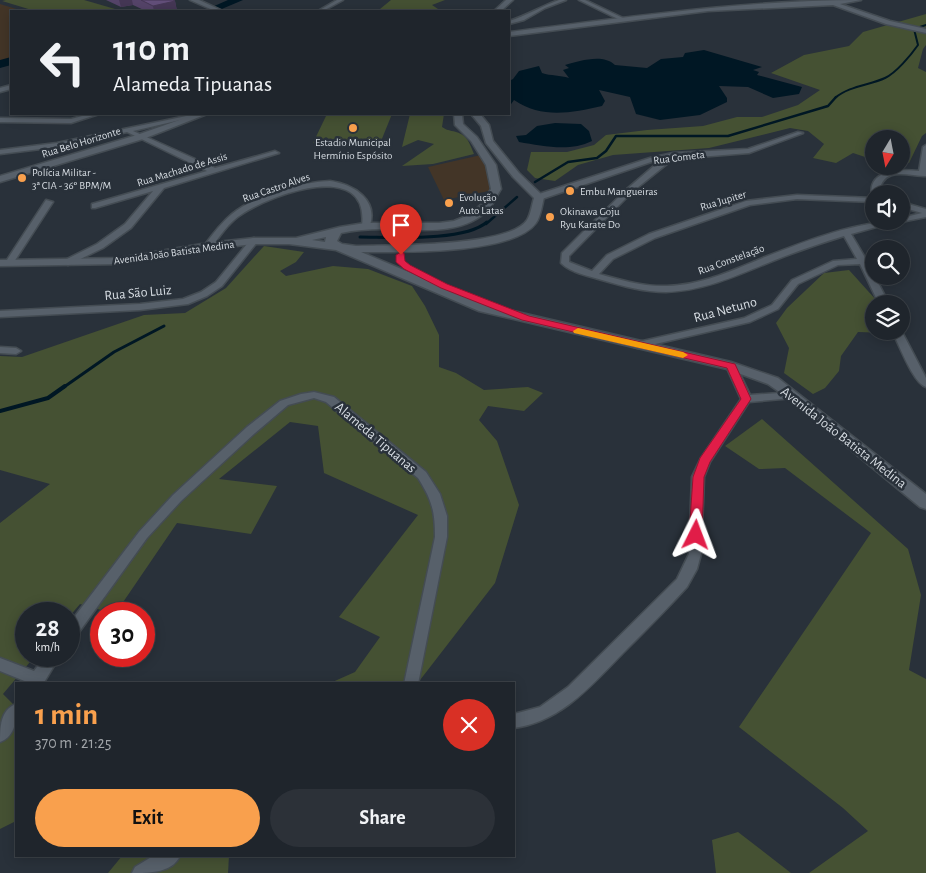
<!DOCTYPE html>
<html lang="en">
<head>
<meta charset="utf-8">
<style>
  :root { --surface:#1f252c; --page:#2c3138; --text:#f1f3f6; --muted:#a1a5a9; --line:#3c4248; --accent:#f9a04d }
  body { margin:0; font-family:"Alegreya Sans",sans-serif; background:var(--page); color:var(--text); height:100vh; display:flex; flex-direction:column; font-size:19px; white-space:nowrap }
  * { box-sizing:border-box; margin:0 }
  p { font-size:16px; color:var(--muted) }
  .icon { flex:none; width:28px; height:28px; fill:none; stroke:currentColor; stroke-width:2; stroke-linecap:round; stroke-linejoin:round }
  .map { position:relative; flex:1; overflow:hidden }
  .side { position:absolute; left:15px; top:682px; width:500px; height:175px; display:flex; flex-direction:column; background:var(--surface); border-radius:0px; box-shadow:0 2px 12px #0003,0 0 0 1px var(--line) }
  .side>* { flex:none }
  .top-card { position:absolute; left:10px; top:10px; width:500px; height:105px; border-radius:0px; box-shadow:0 2px 12px #0003,0 0 0 1px var(--line); background:#1f252c; color:var(--text); overflow:hidden }
  .needle { width:32px; rotate:190deg }
  .buttons { position:absolute; left:865px; top:130px; display:grid; gap:10px }
  .buttons a { display:grid; place-items:center; width:45px; height:45px; border-radius:50%; background:var(--surface); box-shadow:0 2px 12px #0003,0 0 0 1px var(--line); font-size:25px }
  .speed { position:absolute; left:15px; top:602px; display:flex; gap:10px; font-size:25px; font-weight:700; text-align:center }
  .speed>* { display:grid; place-content:center; width:65px; height:65px; border-radius:50%; background:var(--surface); box-shadow:0 2px 12px #0003,0 0 0 1px var(--line); line-height:1 }
  .speed small { font-size:12px; font-weight:400 }
  .speed .limit { border:8px solid #d22; background:#fff; color:#111 }
  .pin { position:absolute; display:grid; place-items:center; width:42px; height:42px; color:#fff; margin:-51px -21px; border-radius:50% 50% 50% 0; rotate:-45deg; box-shadow:0 0 5px #0007 }
  .pin .icon { rotate:45deg }
  .me { position:absolute; width:55px; margin:-28px; rotate:3deg; stroke-linejoin:round; filter:drop-shadow(0 0 4px #0008) }
  .turn { display:flex; align-items:center; gap:18px; height:105px; padding:0 20px; font-size:22px }
  .turn .icon { width:65px; height:65px; stroke-width:2.5 }
  .turn b { display:block; font-size:35px; line-height:42px }
  .round { display:grid; place-items:center; flex:none; width:52px; height:52px; border-radius:26px; background:var(--page) }
  .overview { display:flex; align-items:center; justify-content:space-between; height:85px; padding:0 20px }
  h1 { font-size:30px; font-weight:600; line-height:38px; color:var(--accent) }
  .primary-button { display:flex; gap:10px; margin-top:auto; padding:10px 20px }
  .primary-button a { flex:1; height:58px; border-radius:30px; background:var(--accent); color:#111; font-size:20px; font-weight:600; line-height:58px; text-align:center }
  .primary-button a+a { background:var(--page); color:var(--text) }
  .map>svg:first-child { display:block }
  .industrial { fill:#433527 }
  .green { fill:#455133 }
  .water { fill:#001724 }
  .lines { fill:none; stroke-linecap:round; stroke-linejoin:round }
  .stream-far3 { stroke:#001724; stroke-width:2 }
  .stream-far2 { stroke:#001724; stroke-width:2.5 }
  .stream-far1 { stroke:#001724; stroke-width:3 }
  .stream { stroke:#001724; stroke-width:4 }
  .river { fill:#001724; fill-rule:evenodd }
  .minor-casing { stroke:#444c53; stroke-width:3 }
  .tertiary-casing { stroke:#444c53; stroke-width:3 }
  .secondary-casing { stroke:#444c53; stroke-width:3 }
  .minor { fill:#57606a; fill-rule:evenodd }
  .tertiary { fill:#57606a; fill-rule:evenodd }
  .secondary { fill:#57606a; fill-rule:evenodd }
  .wall { fill:#554469 }
  .shaded-wall { fill:#453755 }
  .building { fill:#634f7a; stroke:#453755 }
  .route { fill:#e11d48; stroke:#92132f }
  .slow { fill:#f59e0b }
  .poi-dot { fill:#f9a04d; stroke:#29313a; stroke-width:2 }
  .labels { text-anchor:middle; stroke-width:5; stroke-linejoin:round; paint-order:stroke }
  .far-street-label { font-size:11px; fill:#d6dce2; stroke:#29313a }
  .far-poi-label { font-size:11px; fill:#d6dce2; stroke:#29313a; text-anchor:start }
  .street-label { font-size:14px; fill:#d6dce2; stroke:#29313a }
</style>
</head>
<body>
<div class="map">
<svg width="926" height="873" viewBox="0 0 926 873">
  <rect width="100%" height="100%" fill="#29313a"/>
  <!-- industrial -->
  <g class="industrial">
    <polygon points="0,4 23,11 11,11 11,59 0,62"/>
    <polygon points="481,155 491,170 489,191 444,200 428,167"/>
  </g>
  <!-- green -->
  <g class="green">
    <polygon points="6,0 84,0 122,11 35,11 2,1"/>
    <polygon points="391,0 445,0 432,5 438,9 438,11 381,11 380,9"/>
    <polygon points="926,14 926,45 923,49 918,68 926,72 926,133 922,136 909,163 901,162 901,139 874,139 874,160 853,153 836,163 813,158 824,144 808,131 790,128 709,148 613,155 578,165 555,181 535,178 527,170 531,152 567,152 594,145 606,135 647,130 703,126 737,117 762,117 798,105 820,90 771,73 804,55 849,46 863,32"/>
    <polygon points="327,114 392,114 379,146 313,143"/>
    <path d="M410 114H444L442 127C449 132 454 130 461 134 468 137 471 147 474 154L433 164 402 166 434 144 418 140 402 147Z"/>
    <polygon points="264,246 304,252 296,262 280,271 286,276 333,266 368,269 412,286 425,306 439,335 439,367 456,373 484,390 528,387 543,393 524,411 488,406 479,420 497,441 519,505 495,583 417,684 328,684 355,672 380,637 339,617 418,515 324,473 318,426 290,422 219,479 277,486 251,534 177,523 115,614 80,604 69,617 69,614 26,614 26,656 35,656 3,694 16,707 16,821 0,829 0,523 50,484 0,470 0,356 22,357 144,315 185,313 226,288"/>
    <polygon points="849,270 877,301 878,304 874,304 874,331 887,331 887,333 858,332 841,356 839,371 825,388 813,394 784,373 789,348 776,323 787,308 824,273"/>
    <polygon points="762,419 908,549 921,595 909,670 926,679 926,873 809,873 868,831 843,808 739,727 871,533 785,468 759,469 725,446"/>
    <polygon points="738,832 791,873 716,873 712,840"/>
    <polygon points="122,856 229,856 228,873 108,873"/>
  </g>
  <!-- water -->
  <g class="water">
    <path d="M704 50 762 67 753 70 759 72 757 75 802 87 799 94 773 98 748 87 719 86 727 98V102L700 115 660 120 636 114 630 97 599 90 605 101 602 106C571 113 542 119 514 100L509 107V81L513 79 519 71 539 66 542 73C551 76 560 75 569 78L563 70 569 68 565 65C579 61 603 53 615 65L647 68 661 59 683 57 685 53Z"/>
    <path d="M555 123 581 124 589 131 592 141C570 152 543 146 519 142L516 136 526 135 537 126Z"/>
  </g>
  <g class="lines">
    <!-- stream-far3 -->
    <path class="stream-far3" d="M835 98C849 86 870 85 885 78 896 73 911 55 918 45L914 29 926 25"/>
    <!-- stream-far2 -->
    <g class="stream-far2">
      <polyline points="535,182 568,162 597,158 606,151 616,136 728,136 828,106 836,97"/>
      <polyline points="486,224 517,197"/>
    </g>
    <!-- stream-far1 -->
    <g class="stream-far1">
      <path d="M360 237C391 237 464 242 487 222"/>
      <polyline points="64,387 114,352 164,326"/>
    </g>
    <!-- stream -->
    <polyline class="stream" points="0,411 48,398 65,386"/>
    <!-- river -->
    <g class="river">
      <polygon points="228,0 243,0 217,11 203,11"/>
      <polygon points="11,57 11,65 0,68 0,60"/>
    </g>
    <defs>
      <g id="minor">
        <polygon points="337,0 343,0 323,11 318,11"/>
        <path d="M559 0H566L545 8 524 20 509 24V21C526 16 542 6 559 0Z"/>
        <polygon points="579,0 585,0 623,18 618,19"/>
        <polygon points="11,85 11,89 0,92 0,88"/>
        <polygon points="90,114 99,114 71,123 0,122 0,118 71,119"/>
        <polygon points="196,114 202,115 133,131 215,168 275,151 279,153 164,188 131,228 103,248 68,265 64,262 65,260 97,244 125,224 153,191 95,208 92,208 92,204 207,171 127,132 57,147 0,154 0,150 57,143"/>
        <path d="M798 132 803 133 749 153 673 159 632 192 569 256V262L592 271 607 255 649 234 746 201 797 195 874 198V202L797 199 750 205 655 238 613 259 599 274C621 280 644 287 667 286 702 285 733 270 765 257 806 241 857 221 901 221V218L922 213 901 207V202L926 209V217L901 222 898 221 851 234 867 261 889 304H879L860 264 838 265 798 284 778 309 750 322 638 348 634 347 633 345 634 343 744 318 772 305 792 280 833 261 857 259 844 236C821 243 798 251 775 260 740 274 705 291 666 292 644 292 623 286 602 280 589 276 571 273 561 263L562 253 588 227 627 189 661 160 651 162 542 199H536V195L650 158 673 153 748 149Z"/>
        <path d="M926 145V176C907 176 882 165 879 194L872 196C867 169 901 169 919 171L923 147Z"/>
        <path d="M330 181C353 184 380 200 369 228L362 226C370 158 272 194 242 214 229 222 220 236 211 248L208 249 204 246C212 235 221 223 232 214 253 196 302 182 330 181Z"/>
        <polygon points="46,200 53,202 12,265 6,265 5,263"/>
        <polygon points="254,238 258,241 222,286 207,296 188,304 140,310 0,317 0,311 140,304 183,299 201,292 216,282 251,239"/>
        <path d="M901 330 926 378V387C913 383 899 344 892 331Z"/>
        <polygon points="0,347 16,348 21,351 16,354 0,353"/>
        <path d="M731 363 736 366 750 395 793 392 798 395 793 398 749 402 710 462 704 477 701 554 697 569 687 587C668 608 648 628 628 648 594 682 564 721 514 728V714L540 707 568 687 677 579 689 554 692 477 701 458 741 399 726 366Z"/>
        <path d="M314 392 334 397 426 472 440 494 447 516V537L418 684H404L435 537C435 511 432 500 418 478L326 402 314 398 288 405 255 433 181 501 147 538 74 639 69 641V624L139 532 173 495 247 427 280 401 301 394Z"/>
        <polygon points="45,656 60,656 43,684 27,684 27,682 0,671 0,658 34,671"/>
        <path d="M16 704C17 718 16 736 0 742 0 728 0 710 16 704Z"/>
        <path d="M153 856H180C172 873 149 873 132 873L135 867Z"/>
      </g>
      <g id="tertiary">
        <polygon points="506,0 513,0 501,11 494,11"/>
        <path d="M861 0 840 4 890 21 926 29V33L886 24 833 5 708 11 509 36V32C626 18 743 0 861 0Z"/>
        <polygon points="196,114 207,114 143,139 0,182 0,176 137,135"/>
      </g>
      <g id="secondary">
        <polygon points="190,0 199,0 223,11 215,11"/>
        <path d="M454 114H462L463 124 477 137 496 165 501 189C497 195 494 203 489 209 462 237 418 229 383 229 369 229 355 230 341 233L337 241 342 244 356 246C389 245 510 247 527 220 531 214 532 204 534 198L513 177 486 143 481 126 471 114H480L489 125 493 141 519 173 544 197C542 205 541 216 536 223 513 255 399 252 361 252L487 305 731 362 778 378 926 494V509L920 507 788 398 768 384 727 369 479 311 336 250 289 244H254L208 249 119 264 0 266V260L119 258 208 243 254 238H296L340 227 365 223H439L454 221 469 215 482 204 491 189 486 165 471 141 455 125ZM326 237 325 242 312 240Z"/>
      </g>
    </defs>
    <!-- minor casing -->
    <use href="#minor" class="minor-casing"/>
    <!-- tertiary casing -->
    <use href="#tertiary" class="tertiary-casing"/>
    <!-- secondary casing -->
    <use href="#secondary" class="secondary-casing"/>
    <!-- minor -->
    <use href="#minor" class="minor"/>
    <!-- tertiary -->
    <use href="#tertiary" class="tertiary"/>
    <!-- secondary -->
    <use href="#secondary" class="secondary"/>
  </g>
  <!-- wall -->
  <polygon class="wall" points="106,0 173,0 175,1 177,11 146,11 133,5 121,7"/>
  <!-- shaded-wall -->
  <g class="shaded-wall">
    <polygon points="119,0 132,0 133,5 121,7"/>
    <polygon points="175,1 177,11 154,11 153,6"/>
  </g>
  <!-- building -->
  <polygon class="building" points="141,0 173,0 175,1 153,6"/>
  <!-- route -->
  <polygon class="route" points="401,252 404,253 405,261 410,265 447,284 529,316 735,364 751,399 710,462 704,477 702,535 700,538 691,538 689,535 693,477 700,458 741,399 727,368 522,320 441,288 404,269 396,262 396,255"/>
  <!-- slow -->
  <polygon class="slow" points="578,328 683,352 688,355 683,358 574,333 573,331"/>
  <!-- markers -->
  <g class="poi-dot">
    <circle cx="353" cy="128" r="5"/>
    <circle cx="22" cy="178" r="5"/>
    <circle cx="570" cy="191" r="5"/>
    <circle cx="449" cy="203" r="5"/>
    <circle cx="550" cy="217" r="5"/>
  </g>
  <g class="labels">
    <!-- far-street labels -->
    <g class="far-street-label">
      <text transform="translate(81 142) rotate(-17)" y="4">Rua Belo Horizonte</text>
      <text transform="translate(679 157) rotate(-7)" y="4">Rua Cometa</text>
      <text transform="translate(182 169) rotate(-17)" y="4">Rua Machado de Assis</text>
      <text transform="translate(276 187) rotate(-19)" y="4">Rua Castro Alves</text>
      <text transform="translate(723 200) rotate(-17)" y="4">Rua Jupiter</text>
      <text transform="translate(174 252) rotate(-8)" y="4">Avenida João Batista Medina</text>
      <text transform="translate(731 259) rotate(-20)" y="4">Rua Constelação</text>
    </g>
    <!-- far-poi labels -->
    <g class="far-poi-label">
      <text x="353" y="146" text-anchor="middle">Estadio Municipal<tspan x="353" dy="13">Hermínio Espósito</tspan></text>
      <text x="32" y="176">Polícia Militar -<tspan x="32" dy="13">3ª CIA - 36º BPM/M</tspan></text>
      <text x="580" y="195">Embu Mangueiras</text>
      <text x="459" y="201">Evolução<tspan x="459" dy="13">Auto Latas</tspan></text>
      <text x="560" y="215">Okinawa Goju<tspan x="560" dy="13">Ryu Karate Do</tspan></text>
    </g>
    <!-- street labels -->
    <g class="street-label">
      <text transform="translate(138 292) rotate(-5)" y="5">Rua São Luiz</text>
      <text transform="translate(725 309) rotate(-15)" y="5">Rua Netuno</text>
      <text transform="translate(376 437) rotate(40)" y="5">Alameda Tipuanas</text>
      <text transform="translate(844 437) rotate(38)" y="5">Avenida João Batista Medina</text>
    </g>
  </g>
</svg>
<div class="buttons">
<a><svg class="needle" viewBox="-14 -14 28 28"><path d="M0-13l5 13h-10z" fill="#e53935"/><path d="M0 13l5-13h-10z" fill="#a1a5a9"/></svg></a>
<a><svg class="icon" aria-label="sound" viewBox="0 0 24 24"><path d="M4 9h4l5-4v14l-5-4H4zM17 9q2 3 0 6"/></svg></a>
<a><svg class="icon" aria-label="search" viewBox="0 0 24 24"><circle cx="10" cy="10" r="6"/><path d="M15 15l6 6"/></svg></a>
<a><svg class="icon" aria-label="layers" viewBox="0 0 24 24"><path d="M12 4l9 5-9 5-9-5zM3 14l9 5 9-5"/></svg></a>
</div>
<div class="speed"><div>28<small>km/h</small></div><div class="limit">30</div></div>
<div class="pin" style="left:401px;top:255px;background:#d93025"><svg class="icon" aria-label="arrive" viewBox="0 0 24 24"><path d="M6 21V4h12l-3 4 3 4H6"/></svg></div>
<svg class="me" style="left:696px;top:535px" viewBox="-20 -20 40 40"><path d="M0-17L14 15 0 8-14 15z" fill="#e11d48" stroke="#fff" stroke-width="4"/></svg>
<div class="top-card">
<div class="turn"><svg class="icon" aria-label="left" viewBox="0 0 24 24"><path d="M17 20v-9H6M10 6l-5 5 5 5"/></svg><div><b>110 m</b>Alameda Tipuanas</div></div>
</div>
<section class="side">
<div class="overview"><div><h1>1 min</h1><p>370 m · 21:25</p></div><a class="round" style="background:#d93025;color:#fff"><svg class="icon" aria-label="close" viewBox="0 0 24 24"><path d="M6 6l12 12M18 6L6 18"/></svg></a></div>
<div class="primary-button"><a>Exit</a><a>Share</a></div>
</section>
</div>
</body>
</html>
